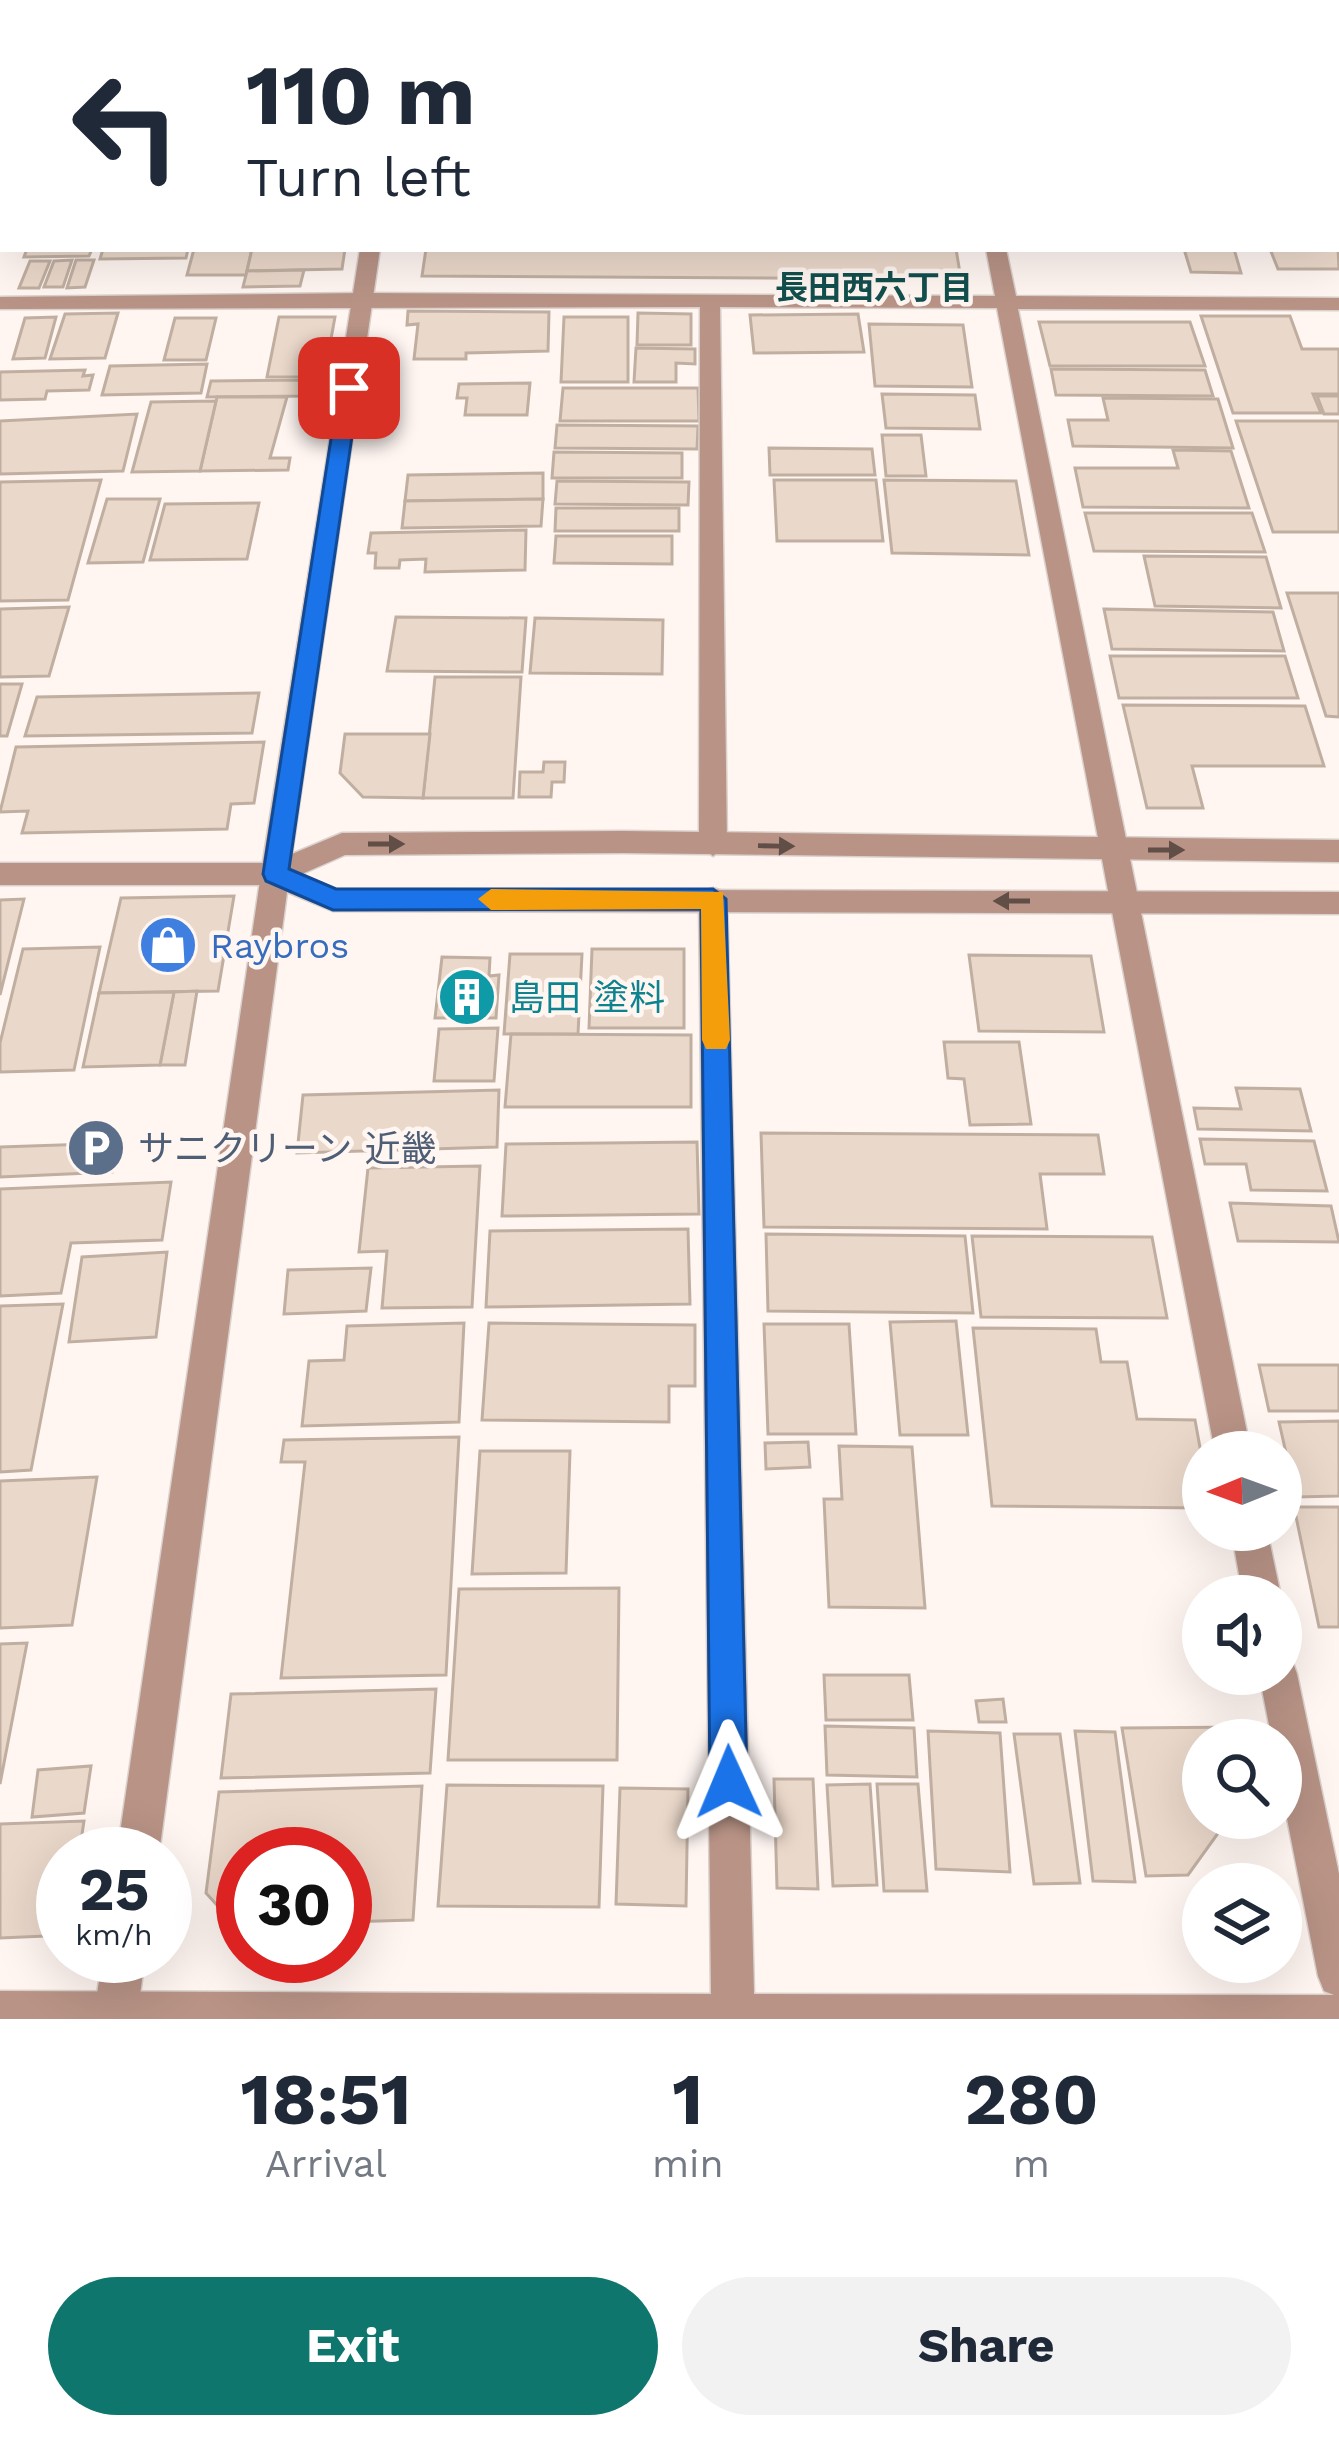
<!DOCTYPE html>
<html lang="en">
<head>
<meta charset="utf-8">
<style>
  :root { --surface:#fff; --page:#f2f2f3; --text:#1f2937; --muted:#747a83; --accent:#0f766e }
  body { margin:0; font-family:"Work Sans","Noto Sans JP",sans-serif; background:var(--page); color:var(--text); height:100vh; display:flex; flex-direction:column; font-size:45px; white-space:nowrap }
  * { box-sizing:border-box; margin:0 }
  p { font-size:39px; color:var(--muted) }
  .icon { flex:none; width:66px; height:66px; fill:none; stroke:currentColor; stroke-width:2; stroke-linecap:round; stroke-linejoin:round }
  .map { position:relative; height:2019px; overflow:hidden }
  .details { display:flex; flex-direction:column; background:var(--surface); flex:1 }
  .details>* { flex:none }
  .top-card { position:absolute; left:0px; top:0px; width:1341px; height:252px; box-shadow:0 12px 48px #0002; background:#fff; color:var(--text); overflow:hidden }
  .needle { width:78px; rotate:269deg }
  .buttons { position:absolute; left:1182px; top:1431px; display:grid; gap:24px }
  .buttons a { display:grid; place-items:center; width:120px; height:120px; border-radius:50%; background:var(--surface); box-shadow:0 12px 48px #0002; font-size:60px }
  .speed { position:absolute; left:36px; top:1827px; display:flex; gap:24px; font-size:60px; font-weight:700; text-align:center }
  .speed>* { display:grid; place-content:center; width:156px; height:156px; border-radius:50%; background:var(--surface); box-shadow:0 12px 48px #0002; line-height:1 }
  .speed small { font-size:30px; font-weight:400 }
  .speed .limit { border:18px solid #d22; background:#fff; color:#111 }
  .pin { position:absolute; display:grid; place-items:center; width:102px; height:102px; color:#fff; margin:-51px; border-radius:24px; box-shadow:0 6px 18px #0006 }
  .me { position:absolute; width:132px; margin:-66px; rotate:359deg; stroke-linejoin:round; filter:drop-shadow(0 0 9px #0008) }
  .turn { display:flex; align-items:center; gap:42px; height:252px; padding:0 48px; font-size:54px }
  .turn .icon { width:156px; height:156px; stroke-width:2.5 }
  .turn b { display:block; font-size:84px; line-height:102px }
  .eta { display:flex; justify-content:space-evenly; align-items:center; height:204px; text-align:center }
  .eta b { font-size:72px; font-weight:700; line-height:84px }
  .action { display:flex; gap:24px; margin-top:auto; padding:24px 48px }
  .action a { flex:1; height:138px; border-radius:72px; background:var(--accent); color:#fff; font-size:48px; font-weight:700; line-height:138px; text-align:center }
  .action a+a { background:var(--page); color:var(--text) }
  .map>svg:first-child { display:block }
  .building { fill:#ead8ca; stroke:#c0afa1; stroke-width:3 }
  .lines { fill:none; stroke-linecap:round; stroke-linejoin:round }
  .minor-casing { stroke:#dad1cd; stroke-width:3 }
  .tertiary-casing { stroke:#dad1cd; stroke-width:3 }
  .minor { fill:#b89386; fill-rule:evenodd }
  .tertiary { fill:#b89386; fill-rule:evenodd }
  .oneway { fill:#604e47 }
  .route { fill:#1a73e8; stroke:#114b97; stroke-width:3 }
  .slow { fill:#f59e0b }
  .labels { text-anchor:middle; stroke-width:9; stroke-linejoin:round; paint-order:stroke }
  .far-neighbourhood-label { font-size:33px; font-weight:bold; fill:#124f4d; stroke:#fff6f2 }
  .shop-label { font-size:36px; fill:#366cbe; stroke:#fff6f2; text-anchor:start }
  .culture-label { font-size:36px; fill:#0d838f; stroke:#fff6f2; text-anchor:start }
  .service-label { font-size:36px; fill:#4e5e75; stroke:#fff6f2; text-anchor:start }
</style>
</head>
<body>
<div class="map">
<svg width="1339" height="2019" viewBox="0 0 1339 2019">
  <rect width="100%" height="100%" fill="#fff6f2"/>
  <!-- building -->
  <g class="building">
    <polygon points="209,0 337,0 208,3"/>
    <polygon points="720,0 924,0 720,3"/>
    <polygon points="978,0 1131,0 1131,3 979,3"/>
    <polygon points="1338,248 1339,269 1278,269 1270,249"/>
    <polygon points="27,249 92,249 89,256 24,257"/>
    <polygon points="103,249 188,249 186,258 100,259"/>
    <polygon points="194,249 252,249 246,275 187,275"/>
    <polygon points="252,249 345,249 342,269 247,271"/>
    <polygon points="426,249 956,249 961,279 422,276"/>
    <polygon points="1184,249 1234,249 1241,273 1191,272"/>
    <polygon points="72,260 63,287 44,287 54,261"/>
    <polygon points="76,260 94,260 85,287 67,288"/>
    <polygon points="30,261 50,261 39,288 19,288"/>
    <polygon points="304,270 300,286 243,287 247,271"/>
    <polygon points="408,311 549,312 548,351 466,353 466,359 414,359 418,324 407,325"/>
    <polygon points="118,313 105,358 50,359 65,314"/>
    <polygon points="638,313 691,314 691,345 637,345"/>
    <polygon points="858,314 864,352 754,353 750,315"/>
    <polygon points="1201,316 1290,316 1302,349 1339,349 1339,394 1313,394 1321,413 1233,413"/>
    <polygon points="56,317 45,358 13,359 25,318"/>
    <polygon points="279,317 335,317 324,377 267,377"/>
    <polygon points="564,317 628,317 628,382 561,382"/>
    <polygon points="175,318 216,318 206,360 164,360"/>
    <polygon points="1039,322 1190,322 1205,366 1050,366"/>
    <polygon points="869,324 963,325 972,387 875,386"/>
    <polygon points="636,348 695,349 695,364 676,363 676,382 634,382"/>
    <polygon points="207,364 201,393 102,395 110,366"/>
    <polygon points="1051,369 1205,370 1213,396 1056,395"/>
    <polygon points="85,370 83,376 93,375 89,390 47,391 45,399 0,400 0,372"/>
    <polygon points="315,380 312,396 207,397 211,381"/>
    <polygon points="530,383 527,415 465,415 467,398 457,398 459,384"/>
    <polygon points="563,388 698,388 699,421 560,421"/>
    <polygon points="882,394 975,395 980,429 886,428"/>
    <polygon points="1317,396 1339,396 1339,414 1324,414"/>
    <polygon points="217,397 287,397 270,458 290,458 288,470 200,471"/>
    <polygon points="1103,398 1218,399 1233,448 1073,446 1068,420 1108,420"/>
    <polygon points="216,401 200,471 132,472 151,402"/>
    <polygon points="137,414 123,471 0,474 0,421"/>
    <polygon points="1236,421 1339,421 1339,532 1273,532"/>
    <polygon points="557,425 698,426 697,449 555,448"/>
    <polygon points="882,435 921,435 926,476 886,476"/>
    <polygon points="769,448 872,449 875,475 770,475"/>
    <polygon points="1173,450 1231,451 1249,508 1083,507 1075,468 1178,468"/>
    <polygon points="554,452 682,453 682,478 552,478"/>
    <polygon points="543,473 543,499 405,501 408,475"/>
    <polygon points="101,480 68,600 0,601 0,482"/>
    <polygon points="774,480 876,480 883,541 777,541"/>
    <polygon points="884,480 1016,481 1029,555 892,553"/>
    <polygon points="557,481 689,482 688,505 555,504"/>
    <polygon points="107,499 160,499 143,562 88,563"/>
    <polygon points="543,499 541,526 402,528 405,501"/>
    <polygon points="259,503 247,559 150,560 165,504"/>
    <polygon points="556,508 679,508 679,531 555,531"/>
    <polygon points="1085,513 1252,513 1265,552 1094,551"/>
    <polygon points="526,530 525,570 425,572 426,559 400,560 399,568 375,568 376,553 368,553 371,533"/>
    <polygon points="556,536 672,536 672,564 554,563"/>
    <polygon points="1144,556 1266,557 1281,608 1155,606"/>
    <polygon points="1287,593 1339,593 1339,717 1326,716"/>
    <polygon points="69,607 49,676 0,677 0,609"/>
    <polygon points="1104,609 1273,612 1284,651 1112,649"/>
    <polygon points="396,617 526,618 522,672 387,671"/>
    <polygon points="535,618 663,620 662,674 530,673"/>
    <polygon points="1110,656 1285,656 1298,698 1119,698"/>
    <polygon points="435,677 521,677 513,798 423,798"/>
    <polygon points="0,684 22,684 7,736 0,736"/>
    <polygon points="259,693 252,733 25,736 37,697"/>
    <polygon points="1123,705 1305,706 1324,766 1192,766 1203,808 1147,808"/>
    <polygon points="345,734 430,734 423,798 363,797 340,773"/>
    <polygon points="264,742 254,803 231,804 227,829 22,833 28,811 0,812 16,747"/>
    <polygon points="544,762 565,762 564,782 552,782 551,797 519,797 520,772 543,772"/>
    <polygon points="234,896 218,991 99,993 121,898"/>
    <polygon points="24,899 0,995 0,900"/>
    <polygon points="100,947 74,1070 0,1072 0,1043 23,949"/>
    <polygon points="592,949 684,949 684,1028 589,1028"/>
    <polygon points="510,954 582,954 578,1034 504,1034"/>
    <polygon points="969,955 1091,956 1104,1032 979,1031"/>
    <polygon points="442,957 490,958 489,976 499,975 496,1018 435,1018"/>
    <polygon points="197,991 185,1065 160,1065 174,992"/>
    <polygon points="174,992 160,1065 83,1067 99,993"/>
    <polygon points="498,1028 494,1081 434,1081 439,1029"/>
    <polygon points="511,1034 691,1035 691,1107 505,1107"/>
    <polygon points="944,1042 1019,1042 1031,1124 970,1125 964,1079 948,1078"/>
    <polygon points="1236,1088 1300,1089 1311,1131 1198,1129 1194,1108 1241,1109"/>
    <polygon points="499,1090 497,1147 297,1153 303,1095"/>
    <polygon points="761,1133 1098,1135 1104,1174 1040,1174 1047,1229 764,1227"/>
    <polygon points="1200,1139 1314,1141 1327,1191 1251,1190 1246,1164 1205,1164"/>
    <polygon points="697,1142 699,1214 502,1216 506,1144"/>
    <polygon points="118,1143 112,1172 0,1177 0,1147"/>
    <polygon points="480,1166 472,1307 382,1308 387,1251 359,1252 368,1168"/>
    <polygon points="171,1182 162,1240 71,1243 61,1293 0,1296 0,1189"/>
    <polygon points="1230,1203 1331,1206 1339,1242 1238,1241"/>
    <polygon points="688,1229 690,1304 486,1307 490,1231"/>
    <polygon points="766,1234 965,1236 973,1313 768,1311"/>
    <polygon points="972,1236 1152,1237 1167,1318 981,1317"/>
    <polygon points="167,1252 156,1337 69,1342 82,1257"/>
    <polygon points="371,1268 366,1311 284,1314 288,1270"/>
    <polygon points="63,1304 31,1470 0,1472 0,1306"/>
    <polygon points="956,1321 968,1435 900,1435 890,1322"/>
    <polygon points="464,1323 459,1422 302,1426 309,1361 344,1360 347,1326"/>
    <polygon points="489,1323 695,1325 695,1386 669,1386 669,1422 482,1420"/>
    <polygon points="764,1324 849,1324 856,1434 768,1434"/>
    <polygon points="973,1328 1096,1329 1101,1362 1127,1362 1137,1419 1195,1420 1203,1464 1203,1508 992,1506"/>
    <polygon points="1259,1365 1339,1365 1339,1411 1269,1411"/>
    <polygon points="1339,1421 1339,1496 1296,1497 1279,1422"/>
    <polygon points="459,1437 446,1675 281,1678 305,1462 281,1462 284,1440"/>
    <polygon points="808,1442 810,1467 766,1469 765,1443"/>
    <polygon points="839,1446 912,1447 925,1608 829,1607 824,1499 842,1499"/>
    <polygon points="480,1451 570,1451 566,1573 472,1574"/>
    <polygon points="97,1477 72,1625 0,1628 0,1481"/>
    <polygon points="1294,1507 1339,1507 1339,1627 1319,1627"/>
    <polygon points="619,1588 617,1760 448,1760 459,1589"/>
    <polygon points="27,1643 0,1784 0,1644"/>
    <polygon points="824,1675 909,1675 913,1720 826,1720"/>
    <polygon points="436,1689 430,1773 221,1778 231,1694"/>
    <polygon points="1003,1699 1006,1722 979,1722 976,1701"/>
    <polygon points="825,1726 914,1728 917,1777 827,1775"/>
    <polygon points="1247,1727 1249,1740 1203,1740 1203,1818 1229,1818 1188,1875 1146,1876 1122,1728"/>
    <polygon points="928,1731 1000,1733 1010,1872 936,1869"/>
    <polygon points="1075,1731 1115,1732 1135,1882 1093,1881"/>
    <polygon points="1014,1734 1060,1734 1080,1883 1034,1884"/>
    <polygon points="91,1766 84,1813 32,1817 38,1770"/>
    <polygon points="774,1779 813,1779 818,1889 777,1888"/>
    <polygon points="870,1784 877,1885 833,1886 827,1785"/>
    <polygon points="877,1784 918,1784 927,1891 884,1891"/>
    <polygon points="447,1785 603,1786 599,1907 438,1906"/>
    <polygon points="422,1786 413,1920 345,1922 345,1854 243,1854 243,1924 235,1925 206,1893 219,1792"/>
    <polygon points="620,1788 688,1789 686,1906 616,1904"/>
    <polygon points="84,1821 79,1854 63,1854 63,1919 46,1936 0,1938 0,1824"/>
  </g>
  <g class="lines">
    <defs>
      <g id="minor">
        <rect x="943" y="0" width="16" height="3"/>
        <rect x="0" y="88" width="3" height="10"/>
        <polygon points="3,143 3,162 0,163 0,144"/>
        <polygon points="986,249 1006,249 1016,296 1339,298 1339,310 1018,309 1251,1452 1215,1452 997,308 720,307 727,845 713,856 699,845 700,307 0,309 0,297 362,293 995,296"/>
        <polygon points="0,863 275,863 289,874 275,885 0,885"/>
        <polygon points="713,888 723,891 727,899 754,1994 1334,1995 1324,1991 1318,1976 1281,1788 1281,1740 1272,1740 1259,1674 1281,1674 1281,1656 1292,1660 1297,1674 1339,1874 1339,2019 0,2019 0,1991 711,1994 699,899 703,891"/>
        <polygon points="1231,1530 1267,1530 1281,1596 1243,1596"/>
      </g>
      <g id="tertiary">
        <rect x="404" y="0" width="16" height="3"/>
        <polygon points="1241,0 1257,0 1258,3 1242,3"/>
        <rect x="1338" y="201" width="1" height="14"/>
        <polygon points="360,249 380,249 292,854 342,833 623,831 1339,840 1339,862 623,853 345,855 302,874 336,889 1339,892 1339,914 333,911 287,892 159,1854 117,1854 261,874"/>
        <polygon points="103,1956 145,1956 137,2019 93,2019"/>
      </g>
    </defs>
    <!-- minor casing -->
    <use href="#minor" class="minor-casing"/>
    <!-- tertiary casing -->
    <use href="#tertiary" class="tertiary-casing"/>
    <!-- minor -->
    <use href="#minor" class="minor"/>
    <!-- tertiary -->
    <use href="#tertiary" class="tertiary"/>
  </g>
  <!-- one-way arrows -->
  <defs><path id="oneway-solid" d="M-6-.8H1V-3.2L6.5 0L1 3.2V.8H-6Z" transform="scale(3)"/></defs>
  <g class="oneway">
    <use href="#oneway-solid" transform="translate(386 844)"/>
    <use href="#oneway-solid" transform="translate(776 846) rotate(1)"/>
    <use href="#oneway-solid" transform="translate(1166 850)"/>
    <use href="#oneway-solid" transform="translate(1012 901) rotate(-180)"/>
  </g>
  <!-- route -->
  <polygon class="route" points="349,382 359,388 289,869 336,889 713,889 726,899 747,1782 742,1795 729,1800 716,1795 710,1782 701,909 333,910 266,881 263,874 339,388"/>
  <!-- slow -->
  <polygon class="slow" points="491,889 723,892 730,1040 726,1049 706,1049 702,1040 701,909 491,910 478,899"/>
  <!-- icons -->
  <defs>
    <symbol id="shop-disc" viewBox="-11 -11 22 22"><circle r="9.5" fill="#3f7fe0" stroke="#fff6f2"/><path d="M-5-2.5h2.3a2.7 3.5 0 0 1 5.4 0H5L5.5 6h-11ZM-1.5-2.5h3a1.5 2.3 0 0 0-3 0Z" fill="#fff"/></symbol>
    <symbol id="building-disc" viewBox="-11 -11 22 22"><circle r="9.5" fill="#0f9aa8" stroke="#fff6f2"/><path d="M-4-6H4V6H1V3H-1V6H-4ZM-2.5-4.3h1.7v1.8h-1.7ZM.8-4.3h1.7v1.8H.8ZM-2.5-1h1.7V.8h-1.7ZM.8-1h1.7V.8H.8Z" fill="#fff"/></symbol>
    <symbol id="parking-disc" viewBox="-11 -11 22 22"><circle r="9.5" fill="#5c6f8a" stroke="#fff6f2"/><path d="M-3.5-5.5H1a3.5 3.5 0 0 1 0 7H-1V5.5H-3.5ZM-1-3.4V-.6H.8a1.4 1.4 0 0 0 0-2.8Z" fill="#fff"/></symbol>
  </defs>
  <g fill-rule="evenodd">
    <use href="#shop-disc" x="135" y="912" width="66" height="66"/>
    <use href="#building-disc" x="434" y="964" width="66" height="66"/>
    <use href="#parking-disc" x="63" y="1115" width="66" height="66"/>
  </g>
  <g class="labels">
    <!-- far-neighbourhood labels -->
    <g class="far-neighbourhood-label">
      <text x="874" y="299">長田西六丁目</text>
    </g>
    <!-- shop labels -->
    <g class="shop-label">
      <text x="210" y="958">Raybros</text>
    </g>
    <!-- culture labels -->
    <g class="culture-label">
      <text x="509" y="1010">島田 塗料</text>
    </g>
    <!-- service labels -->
    <g class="service-label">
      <text x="138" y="1161">サニクリーン 近畿</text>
    </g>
  </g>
</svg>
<div class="buttons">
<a><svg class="needle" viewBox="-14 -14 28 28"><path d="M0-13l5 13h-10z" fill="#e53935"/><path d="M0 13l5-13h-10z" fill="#747a83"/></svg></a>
<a><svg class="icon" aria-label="sound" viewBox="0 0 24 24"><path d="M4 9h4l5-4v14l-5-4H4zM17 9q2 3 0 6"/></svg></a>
<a><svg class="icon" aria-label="search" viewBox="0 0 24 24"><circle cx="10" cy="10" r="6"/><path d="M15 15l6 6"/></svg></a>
<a><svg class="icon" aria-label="layers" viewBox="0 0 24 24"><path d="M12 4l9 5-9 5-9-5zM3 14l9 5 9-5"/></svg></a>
</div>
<div class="speed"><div>25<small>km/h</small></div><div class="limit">30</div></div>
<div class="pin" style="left:349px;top:388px;background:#d93025"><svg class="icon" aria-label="arrive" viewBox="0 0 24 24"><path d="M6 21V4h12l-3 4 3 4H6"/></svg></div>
<svg class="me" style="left:729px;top:1782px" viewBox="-20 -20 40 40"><path d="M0-17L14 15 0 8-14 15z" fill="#1a73e8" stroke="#fff" stroke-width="4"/></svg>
<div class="top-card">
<div class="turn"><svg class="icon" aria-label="left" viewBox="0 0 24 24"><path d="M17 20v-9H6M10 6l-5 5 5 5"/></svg><div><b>110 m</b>Turn left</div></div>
</div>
</div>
<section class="details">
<div class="eta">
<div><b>18:51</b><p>Arrival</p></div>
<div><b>1</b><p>min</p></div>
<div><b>280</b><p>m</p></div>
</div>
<div class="action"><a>Exit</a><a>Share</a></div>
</section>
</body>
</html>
